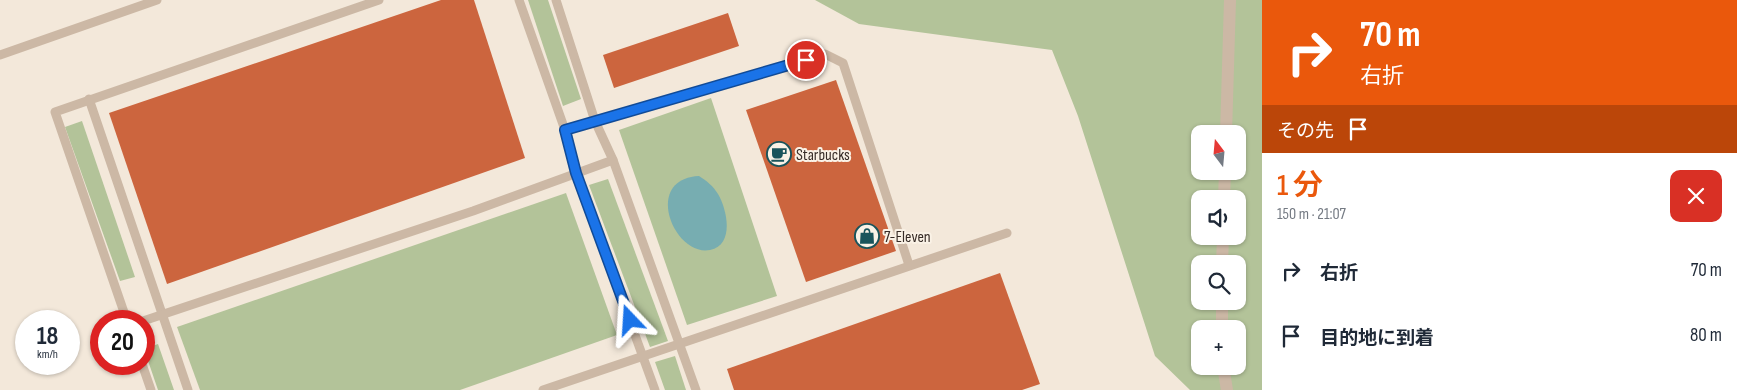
<!DOCTYPE html>
<html lang="ja">
<head>
<meta charset="utf-8">
<style>
  :root { --surface:#fff; --page:#f6f6f7; --text:#1f2937; --muted:#747a83; --accent:#ea580c }
  body { margin:0; font-family:"Sofia Sans Condensed","Noto Sans JP",sans-serif; background:var(--page); color:var(--text); height:100vh; display:flex; flex-direction:column; font-size:19px; white-space:nowrap }
  * { box-sizing:border-box; margin:0 }
  p { font-size:16px; color:var(--muted) }
  .icon { flex:none; width:28px; height:28px; fill:none; stroke:currentColor; stroke-width:2; stroke-linecap:round; stroke-linejoin:round }
  .map { position:relative; flex:1; overflow:hidden }
  .side { display:flex; flex-direction:column; background:var(--surface); width:475px }
  .side>* { flex:none }
  .guide { background:#ea580c; color:#fff; overflow:hidden }
  .needle { width:32px; rotate:344deg }
  .fabs { position:absolute; left:1191px; top:125px; display:grid; gap:10px }
  .fabs a { display:grid; place-items:center; width:55px; height:55px; border-radius:10px; background:var(--surface); box-shadow:0 1px 4px #0004; font-size:25px }
  .speed { position:absolute; left:15px; top:310px; display:flex; gap:10px; font-size:25px; font-weight:700; text-align:center }
  .speed>* { display:grid; place-content:center; width:65px; height:65px; border-radius:50%; background:var(--surface); box-shadow:0 1px 4px #0004; line-height:1 }
  .speed small { font-size:12px; font-weight:400 }
  .speed .limit { border:8px solid #d22; background:#fff; color:#111 }
  .pin { position:absolute; display:grid; place-items:center; width:42px; height:42px; color:#fff; margin:-21px; border:2px solid #fff; border-radius:50%; box-shadow:0 1px 5px #0007 }
  .me { position:absolute; width:55px; margin:-28px; rotate:340deg; stroke-linejoin:round; filter:drop-shadow(0 0 4px #0008) }
  .turn { display:flex; align-items:center; gap:18px; height:105px; padding:0 15px; font-size:22px }
  .turn .icon { width:65px; height:65px; stroke-width:2.5 }
  .turn b { display:block; font-size:35px; line-height:42px }
  .then { display:flex; align-items:center; height:48px; padding:0 15px; background:#0003; gap:10px; font-size:19px }
  .round { display:grid; place-items:center; flex:none; width:52px; height:52px; border-radius:10px; background:var(--page) }
  .summary { display:flex; align-items:center; justify-content:space-between; height:85px; padding:0 15px }
  h1 { font-size:30px; font-weight:600; line-height:38px; color:var(--accent) }
  ul { padding:0; list-style:none }
  li { display:flex; align-items:center; gap:15px; height:65px; padding:0 15px }
  li div { flex:1 }
  li b { display:block; font-size:19px }
  li em { font-style:normal }
  main { display:flex; flex:1; min-height:0 }
  .map>svg:first-child { display:block }
  .green { fill:#b3c399; fill-rule:evenodd }
  .water { fill:#77adb1 }
  .building { fill:#cc653e }
  .lines { fill:none; stroke-linecap:round; stroke-linejoin:round }
  .service { stroke:#ccb8a5; stroke-width:9 }
  .tertiary { stroke:#ccb8a5; stroke-width:12 }
  .route-casing { stroke:#114b97; stroke-width:12 }
  .route { stroke:#1a73e8; stroke-width:9 }
  .labels { text-anchor:middle; stroke-width:4; stroke-linejoin:round; paint-order:stroke }
  .poi-label { font-size:16px; fill:#372c27; stroke:#faf2e6; text-anchor:start }
</style>
</head>
<body>
<main>
<div class="map">
<svg width="1262" height="390" viewBox="0 0 1262 390">
  <rect width="100%" height="100%" fill="#f3e8da"/>
  <!-- green -->
  <g class="green">
    <polygon points="528,0 548,0 581,99 563,106"/>
    <path d="M815 0H1262V390H1190L1155 356 1078 116 1052 50 859 24ZM1200 134H1238V171H1200ZM1200 199H1238V236H1200ZM1200 264H1238V301H1200ZM1200 329H1238V366H1200Z"/>
    <polygon points="711,98 777,296 687,325 619,130"/>
    <polygon points="82,121 135,277 120,281 65,127"/>
    <polygon points="608,179 668,341 650,347 589,185"/>
    <polygon points="566,193 617,335 460,390 200,390 177,327"/>
    <polygon points="158,344 174,390 158,390 144,349"/>
    <polygon points="675,356 686,390 665,390 655,362"/>
  </g>
  <!-- water -->
  <path class="water" d="M699 176C707 181 713 186 718 194 727 209 735 245 710 250 674 257 642 179 699 176Z"/>
  <!-- building -->
  <g class="building">
    <polygon points="441,0 474,0 525,158 167,284 109,113"/>
    <polygon points="728,13 739,46 614,88 603,55"/>
    <polygon points="836,80 896,251 806,282 746,110"/>
    <polygon points="1000,273 1040,384 1022,390 734,390 727,369"/>
  </g>
  <g class="lines">
    <!-- service -->
    <g class="service">
      <polyline points="519,0 565,130 576,173 655,390"/>
      <polyline points="556,0 595,121 613,160 696,390"/>
      <polyline points="0,55 157,0"/>
      <polyline points="89,99 188,390"/>
      <polyline points="565,130 825,54 843,63 909,265"/>
      <polyline points="127,321 55,112 379,0"/>
      <polyline points="143,321 473,211 613,160"/>
      <polyline points="142,364 151,390"/>
      <polyline points="543,390 1007,233"/>
    </g>
    <!-- tertiary -->
    <g class="tertiary">
      <polyline points="1226,134 1230,0"/>
      <polyline points="1224,199 1225,171"/>
      <polyline points="1222,264 1223,236"/>
      <polyline points="1222,329 1222,301"/>
      <polyline points="1223,366 1227,390"/>
    </g>
  </g>
  <g class="lines">
    <defs>
      <polyline id="route" points="630,320 576,173 565,130 806,60"/>
    </defs>
    <!-- route casing -->
    <use href="#route" class="route-casing"/>
    <!-- route -->
    <use href="#route" class="route"/>
  </g>
  <!-- icons -->
  <defs>
    <symbol id="cafe-ring" viewBox="-11 -11 22 22"><circle r="9.5" fill="#faf2e6" stroke="#1a545b" stroke-width="1.5"/><path d="M-5.5-4.5H6V0H3Q3 3.5 0 3.5H-2.5Q-5.5 3.5-5.5 0ZM3-3.2v2h1.7v-2ZM-6 4.5H4V6H-6Z" fill="#1a545b"/></symbol>
    <symbol id="shop-ring" viewBox="-11 -11 22 22"><circle r="9.5" fill="#faf2e6" stroke="#1a545b" stroke-width="1.5"/><path d="M-5-2.5h2.3a2.7 3.5 0 0 1 5.4 0H5L5.5 6h-11ZM-1.5-2.5h3a1.5 2.3 0 0 0-3 0Z" fill="#1a545b"/></symbol>
  </defs>
  <g fill-rule="evenodd">
    <use href="#cafe-ring" x="765" y="140" width="28" height="28"/>
    <use href="#shop-ring" x="853" y="222" width="28" height="28"/>
  </g>
  <g class="labels">
    <!-- poi labels -->
    <g class="poi-label">
      <text x="796" y="160">Starbucks</text>
      <text x="884" y="242">7-Eleven</text>
    </g>
  </g>
</svg>
<div class="fabs">
<a><svg class="needle" viewBox="-14 -14 28 28"><path d="M0-13l5 13h-10z" fill="#e53935"/><path d="M0 13l5-13h-10z" fill="#747a83"/></svg></a>
<a><svg class="icon" aria-label="sound" viewBox="0 0 24 24"><path d="M4 9h4l5-4v14l-5-4H4zM17 9q2 3 0 6"/></svg></a>
<a><svg class="icon" aria-label="search" viewBox="0 0 24 24"><circle cx="10" cy="10" r="6"/><path d="M15 15l6 6"/></svg></a>
<a>+</a>
</div>
<div class="speed"><div>18<small>km/h</small></div><div class="limit">20</div></div>
<div class="pin" style="left:806px;top:60px;background:#d93025"><svg class="icon" aria-label="arrive" viewBox="0 0 24 24"><path d="M6 21V4h12l-3 4 3 4H6"/></svg></div>
<svg class="me" style="left:630px;top:320px" viewBox="-20 -20 40 40"><path d="M0-17L14 15 0 8-14 15z" fill="#1a73e8" stroke="#fff" stroke-width="4"/></svg>
</div>
<section class="side">
<div class="guide">
<div class="turn"><svg class="icon" aria-label="right" viewBox="0 0 24 24"><path d="M7 20v-9h11M14 6l5 5-5 5"/></svg><div><b>70 m</b>右折</div></div>
<div class="then">その先<svg class="icon" aria-label="arrive" viewBox="0 0 24 24"><path d="M6 21V4h12l-3 4 3 4H6"/></svg></div>
</div>
<div class="summary"><div><h1>1 分</h1><p>150 m · 21:07</p></div><a class="round" style="background:#d93025;color:#fff"><svg class="icon" aria-label="close" viewBox="0 0 24 24"><path d="M6 6l12 12M18 6L6 18"/></svg></a></div>
<ul>
<li><svg class="icon" aria-label="right" viewBox="0 0 24 24"><path d="M7 20v-9h11M14 6l5 5-5 5"/></svg><div><b>右折</b></div><em>70 m</em></li>
<li><svg class="icon" aria-label="arrive" viewBox="0 0 24 24"><path d="M6 21V4h12l-3 4 3 4H6"/></svg><div><b>目的地に到着</b></div><em>80 m</em></li>
</ul>
</section>
</main>
</body>
</html>
